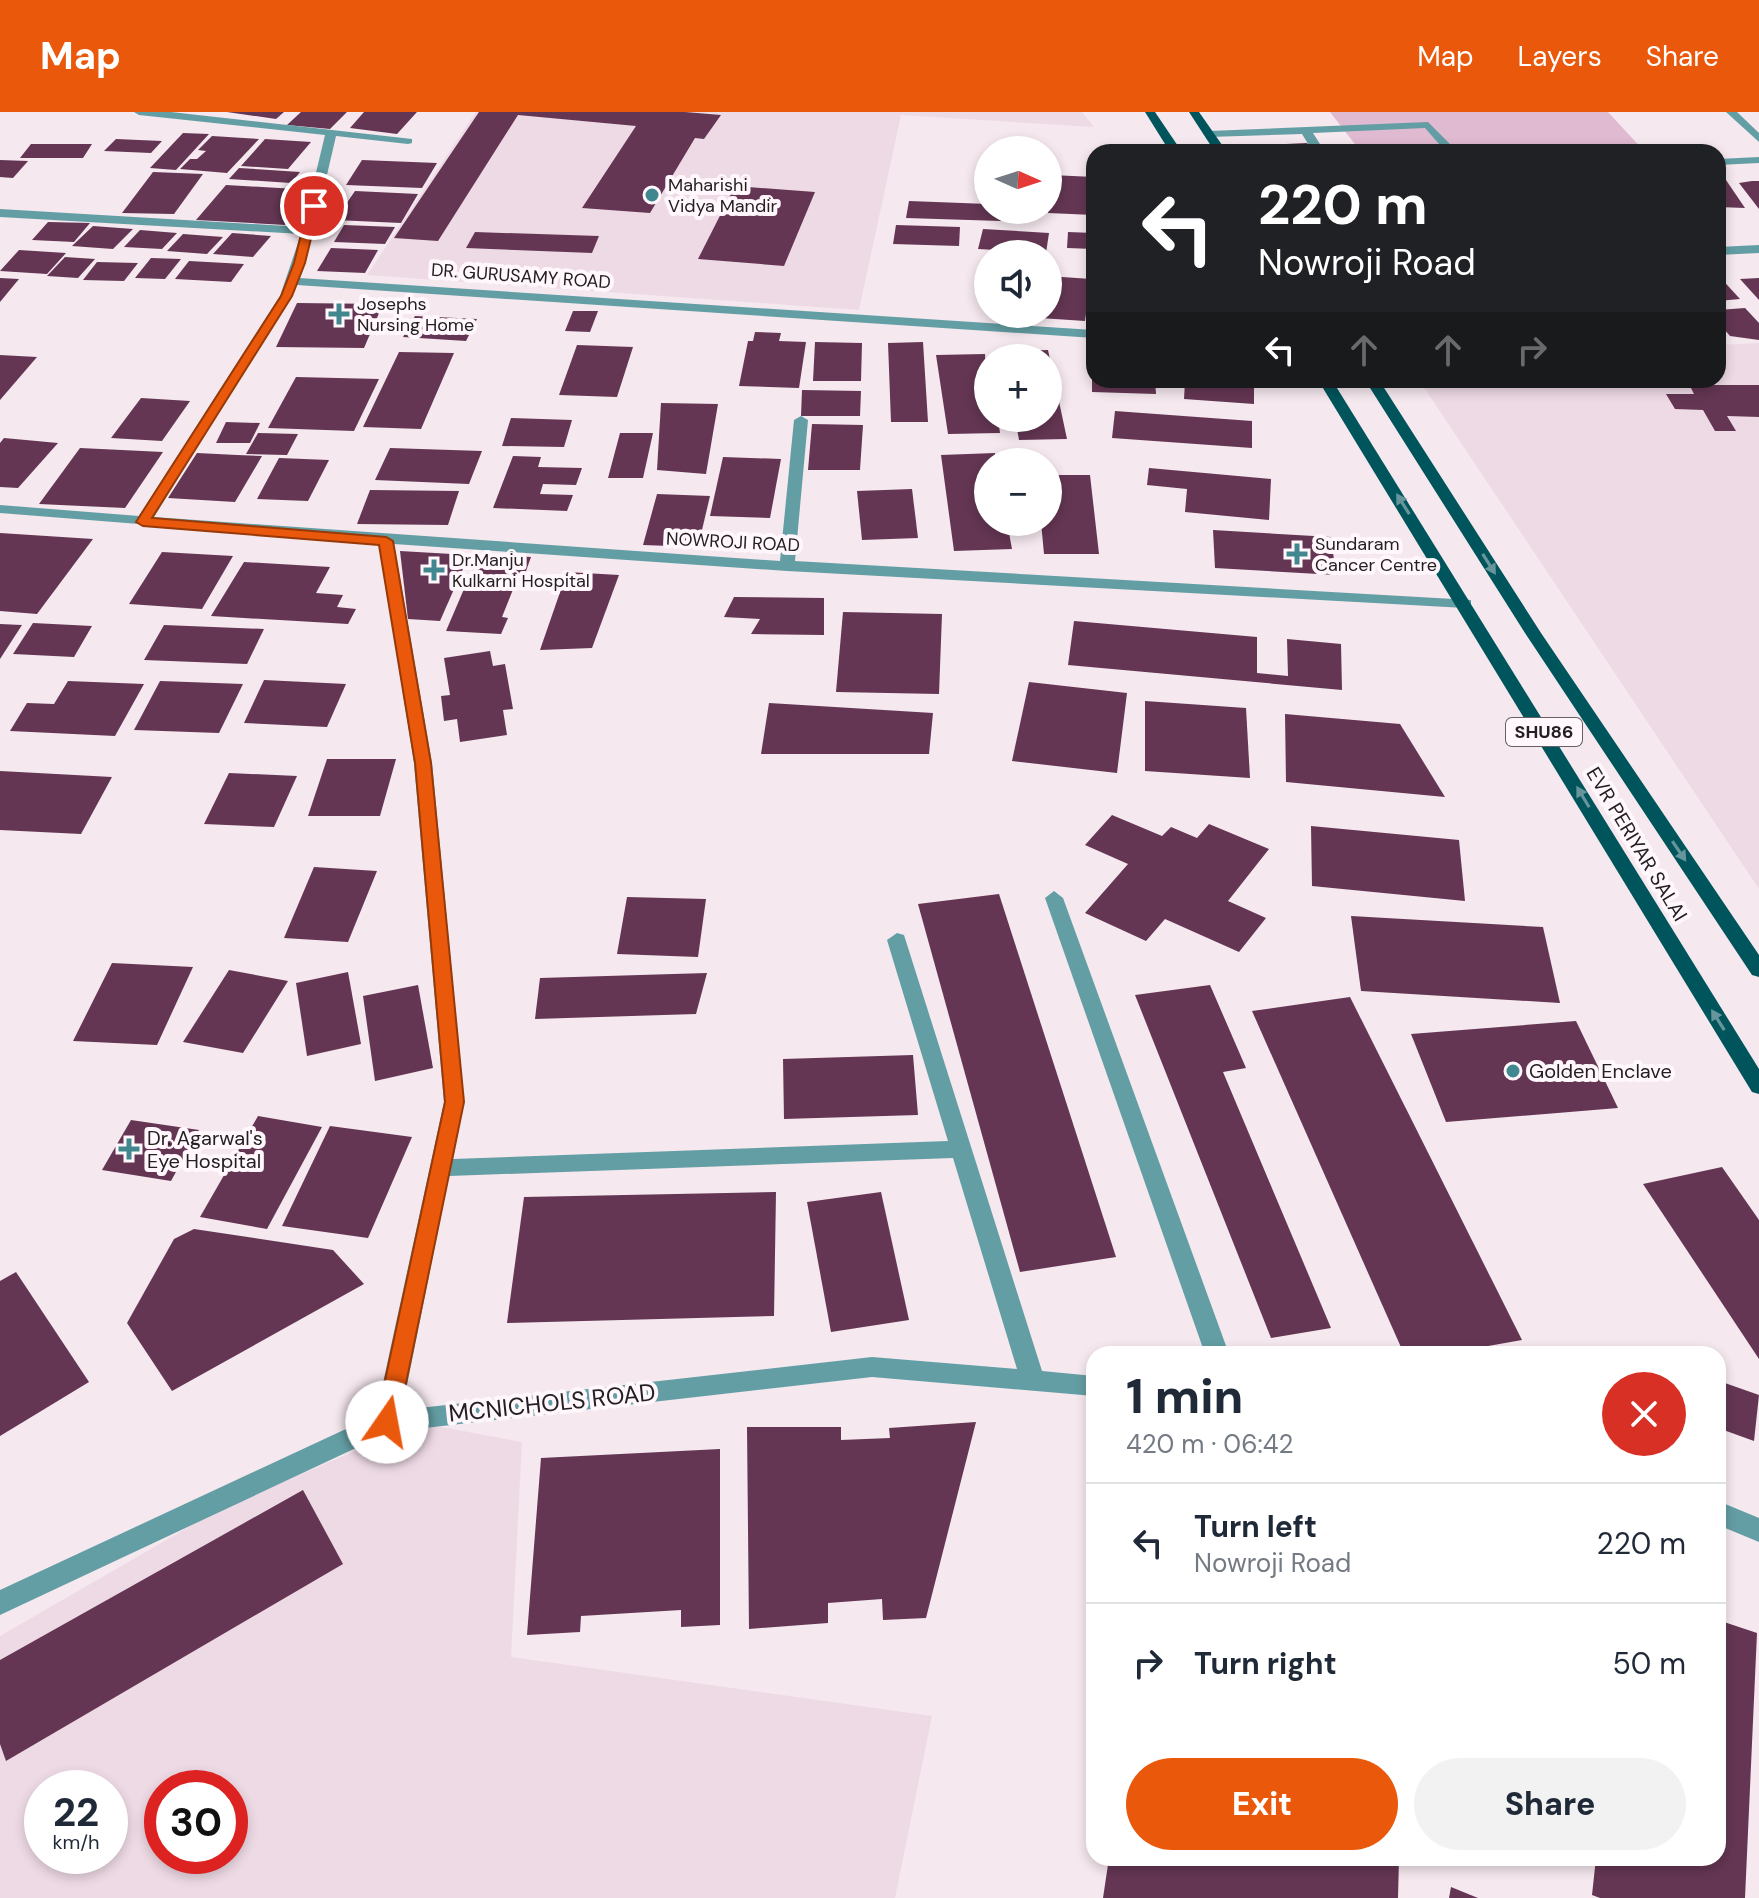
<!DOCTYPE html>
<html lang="en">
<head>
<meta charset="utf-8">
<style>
  :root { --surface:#fff; --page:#f2f2f3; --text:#1f2937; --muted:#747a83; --line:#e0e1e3; --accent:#ea580c }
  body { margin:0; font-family:"DM Sans",sans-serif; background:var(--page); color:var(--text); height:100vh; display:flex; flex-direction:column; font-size:30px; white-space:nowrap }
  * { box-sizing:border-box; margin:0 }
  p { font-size:26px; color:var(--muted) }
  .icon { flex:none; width:44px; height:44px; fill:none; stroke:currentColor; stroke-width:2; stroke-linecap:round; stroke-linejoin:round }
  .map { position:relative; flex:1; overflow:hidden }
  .sheet { position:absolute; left:1086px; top:1234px; width:640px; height:520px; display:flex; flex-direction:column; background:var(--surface); border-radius:24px; box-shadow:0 4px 12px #0003 }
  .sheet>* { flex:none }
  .top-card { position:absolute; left:1086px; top:32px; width:640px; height:244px; border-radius:24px; box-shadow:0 4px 12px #0003; background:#202124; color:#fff; overflow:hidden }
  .needle { width:52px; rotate:93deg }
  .fabs { position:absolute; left:974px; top:24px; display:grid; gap:16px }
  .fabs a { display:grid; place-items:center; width:88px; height:88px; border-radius:50%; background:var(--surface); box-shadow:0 4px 12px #0003; font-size:40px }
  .speed { position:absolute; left:24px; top:1658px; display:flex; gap:16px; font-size:40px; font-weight:700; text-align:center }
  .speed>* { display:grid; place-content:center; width:104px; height:104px; border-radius:50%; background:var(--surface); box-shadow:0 4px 12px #0003; line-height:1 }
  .speed small { font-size:20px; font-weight:400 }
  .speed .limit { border:12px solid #d22; background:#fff; color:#111 }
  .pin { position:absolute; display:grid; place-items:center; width:68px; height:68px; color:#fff; margin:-34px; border:4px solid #fff; border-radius:50%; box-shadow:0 2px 8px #0007 }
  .me { position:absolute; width:88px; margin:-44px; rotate:12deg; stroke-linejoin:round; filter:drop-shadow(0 0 6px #0008) }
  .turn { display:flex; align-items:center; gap:28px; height:168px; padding:0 40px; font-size:36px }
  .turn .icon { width:104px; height:104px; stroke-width:2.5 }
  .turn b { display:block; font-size:56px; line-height:68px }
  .lanes { display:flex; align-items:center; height:76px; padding:0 40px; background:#0003; justify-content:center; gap:40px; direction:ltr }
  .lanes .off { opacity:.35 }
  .round { display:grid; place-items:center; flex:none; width:84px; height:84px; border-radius:42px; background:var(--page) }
  .summary { display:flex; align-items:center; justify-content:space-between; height:136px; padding:0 40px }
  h1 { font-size:48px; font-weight:800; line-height:60px }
  .primary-button { display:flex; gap:16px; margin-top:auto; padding:16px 40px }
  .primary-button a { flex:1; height:92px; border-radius:48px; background:var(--accent); color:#fff; font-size:32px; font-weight:800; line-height:92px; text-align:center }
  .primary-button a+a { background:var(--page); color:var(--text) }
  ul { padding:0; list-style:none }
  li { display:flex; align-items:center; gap:24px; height:120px; padding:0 40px; border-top:2px solid var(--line) }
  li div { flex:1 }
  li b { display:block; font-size:30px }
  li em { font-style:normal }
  header { display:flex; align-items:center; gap:48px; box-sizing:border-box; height:112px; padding:0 40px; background:var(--accent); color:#fff }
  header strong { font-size:38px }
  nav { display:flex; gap:44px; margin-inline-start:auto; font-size:28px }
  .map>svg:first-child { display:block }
  .built { fill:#eedae5; fill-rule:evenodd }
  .green { fill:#e0bad0 }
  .building { fill:#643653 }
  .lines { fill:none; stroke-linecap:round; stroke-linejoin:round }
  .minor { fill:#639ea4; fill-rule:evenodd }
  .major { fill:#00545b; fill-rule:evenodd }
  .oneway { fill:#66959b }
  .route { fill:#ea580c; stroke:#983908; stroke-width:2 }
  .poi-dot { fill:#40878f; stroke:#fff7fc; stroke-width:3 }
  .labels { text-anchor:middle; stroke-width:8; stroke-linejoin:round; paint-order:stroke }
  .far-poi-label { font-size:18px; fill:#242022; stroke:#fff7fc; text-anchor:start }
  .far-street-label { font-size:18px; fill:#242022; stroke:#fff7fc }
  .shield { fill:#fff7fc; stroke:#666063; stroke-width:2 }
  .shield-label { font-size:18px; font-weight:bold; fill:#242022 }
  .street-label { font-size:20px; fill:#242022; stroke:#fff7fc }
  .poi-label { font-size:20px; fill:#242022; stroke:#fff7fc; text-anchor:start }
  .near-street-label { font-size:24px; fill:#242022; stroke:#fff7fc }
</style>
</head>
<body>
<header>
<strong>Map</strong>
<nav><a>Map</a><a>Layers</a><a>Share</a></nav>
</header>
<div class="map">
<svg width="1759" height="1786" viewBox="0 0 1759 1786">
  <rect width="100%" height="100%" fill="#f5e8ef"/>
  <!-- built -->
  <g class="built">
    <polygon points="476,0 1082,0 1094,15 901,3 859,198 367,163"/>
    <polygon points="1759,231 1759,777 1419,268 1718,268 1718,233"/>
    <path d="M420 1311 522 1330 511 1545 932 1604 895 1786H0V1524L220 1397ZM42 1676H110V1744H42ZM162 1676H230V1744H162Z"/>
  </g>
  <!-- green -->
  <polygon class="green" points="1330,0 1608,0 1645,40 1361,40"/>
  <!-- building -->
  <g class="building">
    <polygon points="227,0 284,0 276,7"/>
    <polygon points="301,0 347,0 330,17 287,13"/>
    <polygon points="364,0 417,0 397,22 350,16"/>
    <polygon points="479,0 685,0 721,3 704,27 695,26 650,101 582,96 636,14 518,3 438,129 394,126"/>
    <polygon points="183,21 209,22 176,58 150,56"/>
    <polygon points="212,24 259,27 227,61 180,57 190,47 197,47 206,39 198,38"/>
    <polygon points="116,27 162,29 151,41 104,39"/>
    <polygon points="265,27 311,30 288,57 241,54"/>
    <polygon points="1307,31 1313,40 1230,40 1227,35"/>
    <polygon points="31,32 92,32 83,46 20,46"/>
    <polygon points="0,48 28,49 13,66 0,65"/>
    <polygon points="362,48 437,51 422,76 346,73"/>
    <polygon points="239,56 300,60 291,71 229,67"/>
    <polygon points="153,60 203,62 174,102 122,101"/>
    <polygon points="1051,63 1094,65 1094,103 1048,101"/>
    <polygon points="1718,68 1726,68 1745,96 1718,95"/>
    <polygon points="1752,69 1759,69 1759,97 1739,71"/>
    <polygon points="226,73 313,78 285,113 196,108"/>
    <polygon points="735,74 815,80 784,154 698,147"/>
    <polygon points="355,79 418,82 401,111 335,108"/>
    <polygon points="909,89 988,92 988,98 1002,98 1001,109 906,106"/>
    <polygon points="48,110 90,111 74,130 32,128"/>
    <polygon points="344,113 395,115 385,132 334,130"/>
    <polygon points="896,113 960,115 959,134 893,132"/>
    <polygon points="93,114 133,117 113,137 72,134"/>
    <polygon points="983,117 1049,121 1046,141 978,137"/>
    <polygon points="140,118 177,121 162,137 124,135"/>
    <polygon points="475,120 599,124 592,141 466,136"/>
    <polygon points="1068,120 1094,121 1094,137 1067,136"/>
    <polygon points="232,121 271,124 253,145 213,142"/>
    <polygon points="183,122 223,125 207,142 167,139"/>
    <polygon points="331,136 378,138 365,161 317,159"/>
    <polygon points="19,138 66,141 47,162 0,159"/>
    <polygon points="65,145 95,147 78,166 47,164"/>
    <polygon points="151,146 181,147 165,167 135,166"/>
    <polygon points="189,149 244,152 231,170 175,167"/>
    <polygon points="97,150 138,151 124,169 83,168"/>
    <polygon points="1718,163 1740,187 1718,189"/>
    <polygon points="1048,164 1091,167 1085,209 1040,206 1040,202 1048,202"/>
    <polygon points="0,166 19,167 0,190"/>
    <polygon points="1759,166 1759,188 1740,167"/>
    <polygon points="297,191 383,192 364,236 276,235"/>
    <polygon points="1745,196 1759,211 1759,228 1730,224 1718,210 1718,198"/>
    <polygon points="573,199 598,199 590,220 565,219"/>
    <polygon points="415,204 477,207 466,229 403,225"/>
    <polygon points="755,220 781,221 779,229 806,230 799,276 739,274 748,229 753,229"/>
    <polygon points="815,230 862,231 861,269 813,269"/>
    <polygon points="923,230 928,310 891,310 888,231"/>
    <polygon points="577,233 633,235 617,285 559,283"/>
    <polygon points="1048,238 1067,327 1019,328 1015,306 1048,306 1048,246 1005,246 1003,239"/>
    <polygon points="399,240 454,241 421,317 363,315"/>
    <polygon points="985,242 988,306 998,306 1000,321 948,322 936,243"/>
    <polygon points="0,243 37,245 0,288"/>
    <polygon points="296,265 379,267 354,319 268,316"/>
    <polygon points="1092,268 1155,268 1156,282 1092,280"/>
    <polygon points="1185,268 1254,268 1254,292 1184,287"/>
    <polygon points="1687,268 1707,268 1710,273 1759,273 1759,305 1727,304 1736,319 1715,319 1703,298 1675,297 1666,282 1694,282"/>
    <polygon points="802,278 861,279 860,304 801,304"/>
    <polygon points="141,286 190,289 162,329 111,326"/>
    <polygon points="661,291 718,292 706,362 657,358"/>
    <polygon points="1115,299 1252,309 1252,336 1112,326"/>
    <polygon points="511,306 572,308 564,335 502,334"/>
    <polygon points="226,310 260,311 250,331 216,331"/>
    <polygon points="812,312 863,313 860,358 808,358"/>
    <polygon points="258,321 298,322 287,343 246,342"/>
    <polygon points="620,321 653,321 643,366 608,366"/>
    <polygon points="4,326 58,331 18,376 0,375 0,331"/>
    <polygon points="80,336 163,340 125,396 39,392"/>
    <polygon points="390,336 482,339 469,372 375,368"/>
    <polygon points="197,341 237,343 262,344 235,390 168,386"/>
    <polygon points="995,341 996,350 988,350 988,410 1007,410 1012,437 954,439 941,343"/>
    <polygon points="513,344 541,345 538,355 582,356 576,373 543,372 540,382 573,383 567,399 493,396"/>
    <polygon points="723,345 781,347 770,406 710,404"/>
    <polygon points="279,346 329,348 308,389 257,387"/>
    <polygon points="1149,356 1271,367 1269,408 1185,400 1187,377 1147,373"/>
    <polygon points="1048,363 1090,363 1099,442 1044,442 1041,410 1048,410"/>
    <polygon points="912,377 918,426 862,428 857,379"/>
    <polygon points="370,378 459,379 448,413 357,412"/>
    <polygon points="657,382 710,384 698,435 643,433"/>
    <polygon points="1213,418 1331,425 1336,463 1215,456"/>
    <polygon points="0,421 93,427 37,502 0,499"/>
    <polygon points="400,439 469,443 440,509 408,507"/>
    <polygon points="162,440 233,444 202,497 129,492"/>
    <polygon points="479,442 531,445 520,476 514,475 502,505 508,506 501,522 446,519"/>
    <polygon points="244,450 330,455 316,481 343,483 337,495 356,497 348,512 211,504"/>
    <polygon points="567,460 619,463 592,536 540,538"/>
    <polygon points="734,485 824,486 824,523 751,522 760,507 724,505"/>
    <polygon points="843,500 942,502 939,582 836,580"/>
    <polygon points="1074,509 1257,525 1257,561 1288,564 1287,527 1341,532 1342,578 1068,553"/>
    <polygon points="33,511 92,514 74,545 13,542"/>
    <polygon points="0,512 22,513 0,547"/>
    <polygon points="164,513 264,517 247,552 144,548"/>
    <polygon points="490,539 493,554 505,552 513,597 503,598 507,623 460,630 457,607 444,609 441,584 450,583 444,546"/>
    <polygon points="264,568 346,572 327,615 244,611"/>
    <polygon points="68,569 144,572 115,624 10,619 27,591 54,592"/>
    <polygon points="160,569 243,572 219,621 134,618"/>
    <polygon points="1029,570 1127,581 1117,661 1012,649"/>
    <polygon points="1145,589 1246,596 1250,666 1145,659"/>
    <polygon points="769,591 933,601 929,642 761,642"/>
    <polygon points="1285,602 1400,612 1445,685 1286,670"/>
    <polygon points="327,647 396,647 380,704 308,704"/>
    <polygon points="0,659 112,665 81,722 0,718"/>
    <polygon points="229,661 297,664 274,715 204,712"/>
    <polygon points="1112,703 1162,724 1171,715 1197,726 1209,712 1269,737 1228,789 1266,806 1239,840 1165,807 1146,829 1085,801 1128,752 1085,733"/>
    <polygon points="1311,714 1459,728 1465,789 1312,774"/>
    <polygon points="314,755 377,759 348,830 284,826"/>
    <polygon points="999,782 1116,1145 1020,1160 918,792"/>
    <polygon points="627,785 706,787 698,845 617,842"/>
    <polygon points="1351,804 1543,815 1560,891 1361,879"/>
    <polygon points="112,851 193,855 157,933 73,929"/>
    <polygon points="229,858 288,869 243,941 183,930"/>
    <polygon points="348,860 361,932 307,944 296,871"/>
    <polygon points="707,861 696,902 535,907 540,866"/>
    <polygon points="418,873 433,956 375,969 363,884"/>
    <polygon points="1210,873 1246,956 1223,960 1331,1216 1271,1226 1135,883"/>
    <polygon points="1350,885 1522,1228 1443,1242 1404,1242 1252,899"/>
    <polygon points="1576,909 1618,996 1446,1010 1411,922"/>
    <polygon points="913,943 918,1003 784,1007 783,947"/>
    <polygon points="258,1004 322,1015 267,1117 200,1105"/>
    <polygon points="131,1008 199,1018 171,1069 102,1058"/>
    <polygon points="330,1014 412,1025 368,1126 282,1114"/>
    <polygon points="1722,1055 1759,1108 1759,1247 1643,1072"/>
    <polygon points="776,1080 774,1204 507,1211 524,1085"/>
    <polygon points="881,1080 909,1208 831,1220 807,1090"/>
    <polygon points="194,1117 333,1138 364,1172 172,1279 127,1211 174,1127"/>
    <polygon points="16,1160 89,1270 0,1324 0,1169"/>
    <polygon points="1722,1270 1759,1283 1754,1329 1718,1316"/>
    <polygon points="976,1310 926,1506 883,1508 882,1487 828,1491 828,1511 749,1517 747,1315 841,1315 841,1328 890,1326 889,1316"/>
    <polygon points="720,1337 720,1513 681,1515 681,1498 581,1504 580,1520 527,1523 541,1346"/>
    <polygon points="303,1378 343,1452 6,1649 0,1632 0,1548"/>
    <polygon points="1718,1508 1757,1521 1745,1786 1600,1786 1592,1783 1596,1746 1718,1746"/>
    <polygon points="1109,1746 1399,1746 1398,1786 1103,1786"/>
    <polygon points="1451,1775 1478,1786 1449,1786"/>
  </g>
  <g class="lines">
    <!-- minor -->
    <g class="minor">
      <path d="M134 0H171L412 27V31L408 32 336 24 314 119 299 166 1094 218V226L297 173 154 405 780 449 794 308 801 304 808 308 795 449 1471 488V494L1465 496 787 459 394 432 432 651 464 990 453 1047 948 1029 887 828 897 821 904 823 1042 1259 1094 1264V1284L872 1265 390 1320 0 1503V1478L376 1303 444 990 414 651 379 431 0 401V393L139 404 280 184 301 122 0 105V97L303 115 325 23 139 3ZM953 1046 1017 1257 872 1245 402 1298 449 1064Z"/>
      <polygon points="1726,0 1737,0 1759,21 1759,30"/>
      <polygon points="1428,10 1458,40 1446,40 1425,16 1313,21 1325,40 1313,40 1302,22 1209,25 1203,22 1209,19"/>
      <polygon points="1759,45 1759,51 1718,53 1718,47"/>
      <polygon points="1759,133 1759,141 1718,143 1718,135"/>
      <polygon points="1054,779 1063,786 1229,1242 1205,1242 1045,786"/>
      <polygon points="1718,1389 1759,1406 1759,1430 1718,1413"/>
    </g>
    <!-- major -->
    <g class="major">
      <polygon points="1145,0 1155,0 1182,40 1170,40"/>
      <polygon points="1189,0 1199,0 1227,40 1215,40"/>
      <polygon points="1318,268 1332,268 1759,957 1759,982 1752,980"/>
      <polygon points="1365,268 1379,268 1541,521 1759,843 1759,865 1752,863 1525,521"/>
    </g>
  </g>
  <!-- one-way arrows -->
  <defs><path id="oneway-solid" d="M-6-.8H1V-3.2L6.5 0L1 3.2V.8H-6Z" transform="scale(2)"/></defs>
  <g class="oneway">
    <use href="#oneway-solid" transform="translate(1403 392) rotate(-122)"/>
    <use href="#oneway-solid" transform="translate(1489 452) rotate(58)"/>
    <use href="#oneway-solid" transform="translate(1583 685) rotate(-121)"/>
    <use href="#oneway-solid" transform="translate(1679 739) rotate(56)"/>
    <use href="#oneway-solid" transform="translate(1718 908) rotate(-122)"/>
  </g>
  <!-- route -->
  <polygon class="route" points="314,91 319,94 305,151 292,184 152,406 386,425 393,429 431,651 464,990 398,1310 395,1317 387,1320 379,1317 376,1310 445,990 415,651 379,433 143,414 136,410 281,184 294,151 308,94"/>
  <!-- markers -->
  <g class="poi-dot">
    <circle cx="652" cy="83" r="8"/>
    <path d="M335 190h8v8h8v8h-8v8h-8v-8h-8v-8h8z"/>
    <path d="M1293 430h8v8h8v8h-8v8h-8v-8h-8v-8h8z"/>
    <path d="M430 446h8v8h8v8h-8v8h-8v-8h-8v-8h8z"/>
    <circle cx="1513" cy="959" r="8"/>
    <path d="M125 1025h8v8h8v8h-8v8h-8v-8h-8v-8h8z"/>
  </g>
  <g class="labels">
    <!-- far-poi labels -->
    <g class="far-poi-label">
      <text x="668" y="79">Maharishi<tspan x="668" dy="21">Vidya Mandir</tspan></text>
      <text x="357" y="198">Josephs<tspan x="357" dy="21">Nursing Home</tspan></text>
      <text x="1315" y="438">Sundaram<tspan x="1315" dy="21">Cancer Centre</tspan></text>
      <text x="452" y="454">Dr.Manju<tspan x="452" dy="21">Kulkarni Hospital</tspan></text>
    </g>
    <!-- far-street labels -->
    <g class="far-street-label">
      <text transform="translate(521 164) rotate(4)" y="6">DR. GURUSAMY ROAD</text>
      <text transform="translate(733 430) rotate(3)" y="6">NOWROJI ROAD</text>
    </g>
    <!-- shield labels -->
    <rect class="shield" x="1506" y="606" width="76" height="28" rx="6"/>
    <g class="shield-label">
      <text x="1544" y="626">SHU86</text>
    </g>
    <!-- street labels -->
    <g class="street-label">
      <text transform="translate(1637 732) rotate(59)" y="7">EVR PERIYAR SALAI</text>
    </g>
    <!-- poi labels -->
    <g class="poi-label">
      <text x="1529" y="966">Golden Enclave</text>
      <text x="147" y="1033">Dr. Agarwal's<tspan x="147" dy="23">Eye Hospital</tspan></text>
    </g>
    <!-- near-street labels -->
    <g class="near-street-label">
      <text transform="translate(552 1291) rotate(-6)" y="8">MCNICHOLS ROAD</text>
    </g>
  </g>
</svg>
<div class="fabs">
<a><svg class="needle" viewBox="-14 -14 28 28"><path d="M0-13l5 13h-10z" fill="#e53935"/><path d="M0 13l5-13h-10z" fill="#747a83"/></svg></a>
<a><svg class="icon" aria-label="sound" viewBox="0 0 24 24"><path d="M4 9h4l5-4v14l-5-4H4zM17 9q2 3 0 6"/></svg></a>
<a>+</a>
<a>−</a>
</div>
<div class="speed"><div>22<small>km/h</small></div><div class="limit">30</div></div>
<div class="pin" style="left:314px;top:94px;background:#d93025"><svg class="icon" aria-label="arrive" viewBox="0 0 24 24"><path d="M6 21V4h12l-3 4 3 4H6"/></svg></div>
<svg class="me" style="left:387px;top:1310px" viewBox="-20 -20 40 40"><circle r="19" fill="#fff"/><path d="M0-13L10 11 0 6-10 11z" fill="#ea580c"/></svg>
<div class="top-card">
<div class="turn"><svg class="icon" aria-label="left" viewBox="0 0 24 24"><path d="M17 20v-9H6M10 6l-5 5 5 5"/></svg><div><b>220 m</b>Nowroji Road</div></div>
<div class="lanes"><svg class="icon" aria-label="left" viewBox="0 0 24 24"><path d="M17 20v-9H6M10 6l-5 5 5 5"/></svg><svg class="icon off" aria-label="ahead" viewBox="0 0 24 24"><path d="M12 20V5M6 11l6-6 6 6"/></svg><svg class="icon off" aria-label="ahead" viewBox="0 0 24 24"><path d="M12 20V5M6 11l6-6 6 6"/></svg><svg class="icon off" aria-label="right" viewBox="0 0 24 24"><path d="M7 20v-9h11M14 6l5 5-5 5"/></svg></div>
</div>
<section class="sheet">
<div class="summary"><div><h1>1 min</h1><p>420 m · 06:42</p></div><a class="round" style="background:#d93025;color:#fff"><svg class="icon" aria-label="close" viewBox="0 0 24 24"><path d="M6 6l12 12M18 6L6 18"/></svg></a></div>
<ul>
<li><svg class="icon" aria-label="left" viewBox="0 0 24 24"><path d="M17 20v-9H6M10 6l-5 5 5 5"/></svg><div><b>Turn left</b><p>Nowroji Road</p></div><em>220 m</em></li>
<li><svg class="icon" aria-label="right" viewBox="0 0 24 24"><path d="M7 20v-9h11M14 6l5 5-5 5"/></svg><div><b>Turn right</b></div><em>50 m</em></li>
</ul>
<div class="primary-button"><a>Exit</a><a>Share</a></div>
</section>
</div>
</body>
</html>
